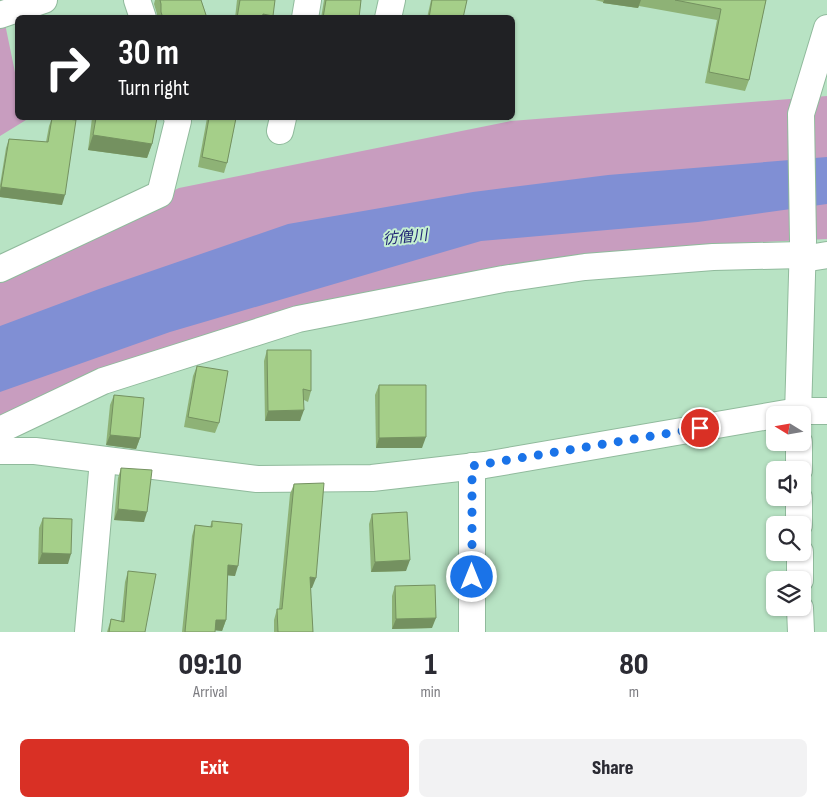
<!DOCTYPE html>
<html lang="en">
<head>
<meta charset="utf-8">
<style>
  :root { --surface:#fff; --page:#f2f2f3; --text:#2b2b33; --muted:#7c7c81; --accent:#d93025 }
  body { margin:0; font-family:"Sofia Sans Condensed","Noto Sans JP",sans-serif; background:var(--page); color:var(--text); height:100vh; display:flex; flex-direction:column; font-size:19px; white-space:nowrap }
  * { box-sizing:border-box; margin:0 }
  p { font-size:16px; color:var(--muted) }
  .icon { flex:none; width:28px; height:28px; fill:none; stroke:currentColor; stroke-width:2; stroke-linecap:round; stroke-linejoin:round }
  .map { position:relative; height:632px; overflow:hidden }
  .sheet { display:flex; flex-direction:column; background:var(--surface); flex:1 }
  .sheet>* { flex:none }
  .hud { position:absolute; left:15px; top:15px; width:500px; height:105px; border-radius:8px; box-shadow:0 1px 4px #0004; background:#202124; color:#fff; overflow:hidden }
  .needle { width:32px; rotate:281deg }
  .fabs { position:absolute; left:766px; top:406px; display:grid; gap:10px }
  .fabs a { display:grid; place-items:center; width:45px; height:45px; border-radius:8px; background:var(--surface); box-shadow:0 1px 4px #0004; font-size:25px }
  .pin { position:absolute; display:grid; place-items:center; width:42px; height:42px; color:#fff; margin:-21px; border:2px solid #fff; border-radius:50%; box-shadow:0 1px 5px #0007 }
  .me { position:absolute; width:55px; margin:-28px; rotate:0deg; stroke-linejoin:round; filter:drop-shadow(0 0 4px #0008) }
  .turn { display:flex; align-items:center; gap:18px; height:105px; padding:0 20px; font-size:22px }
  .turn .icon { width:65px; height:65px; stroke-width:2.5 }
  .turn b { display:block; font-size:35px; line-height:42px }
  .eta { display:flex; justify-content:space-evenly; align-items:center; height:85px; text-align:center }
  .eta b { font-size:30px; font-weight:800; line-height:35px }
  .button { display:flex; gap:10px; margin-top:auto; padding:10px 20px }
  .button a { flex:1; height:58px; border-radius:8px; background:var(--accent); color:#fff; font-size:20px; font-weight:800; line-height:58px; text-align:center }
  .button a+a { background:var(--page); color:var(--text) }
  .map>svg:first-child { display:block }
  .green { fill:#c89dbf }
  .water { fill:#808fd4 }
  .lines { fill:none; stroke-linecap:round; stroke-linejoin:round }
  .street-casing { stroke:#90ba9c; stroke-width:28 }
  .street { stroke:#fff; stroke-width:26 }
  .wall { fill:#8eb276 }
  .shaded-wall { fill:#749160 }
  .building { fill:#a5cf89; stroke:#749160 }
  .route { stroke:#1a73e8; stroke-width:9; stroke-dasharray:0 16.2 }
  .labels { text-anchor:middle; stroke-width:4; stroke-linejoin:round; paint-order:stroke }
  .water-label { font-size:15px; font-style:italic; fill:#202474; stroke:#c5f0d1 }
</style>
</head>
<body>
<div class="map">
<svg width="827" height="632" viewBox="0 0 827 632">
  <rect width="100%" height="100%" fill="#b8e3c4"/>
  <!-- green -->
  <g class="green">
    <polygon points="3,14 17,82 18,118 25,118 26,120 0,136 0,15"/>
    <polygon points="827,96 827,239 694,245 364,298 0,420 0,271 179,188 511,121"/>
  </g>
  <!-- water -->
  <polygon class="water" points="827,157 827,204 698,222 481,241 170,332 0,392 0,326 99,289 288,224 473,192 608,175"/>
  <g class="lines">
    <defs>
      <g id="street">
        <polyline points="137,0 143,18"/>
        <polyline points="0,15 44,0"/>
        <polyline points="305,18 308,0"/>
        <polyline points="388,18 392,0"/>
        <polyline points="280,131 283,118"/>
        <polyline points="0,269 160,194 178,121 177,118"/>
        <polyline points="798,415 803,241 801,114 827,28"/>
        <polyline points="0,430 103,381 298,319 503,279 585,267 713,257 802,255 809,258 827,255"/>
        <polyline points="799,442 799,470"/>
        <polyline points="0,451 35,451 257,479 372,478 485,465 798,411 827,411"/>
        <polyline points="472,466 472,632"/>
        <polyline points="799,498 799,525"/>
        <polyline points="800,552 800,580"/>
        <polyline points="800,608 801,632"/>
        <polyline points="88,632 103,460"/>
      </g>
    </defs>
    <!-- street casing -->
    <use href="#street" class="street-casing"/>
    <!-- street -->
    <use href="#street" class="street"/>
  </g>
  <!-- wall -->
  <g class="wall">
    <polygon points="155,0 201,0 207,18 157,18 157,14 154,4"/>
    <polygon points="237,0 275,0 272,18 235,18"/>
    <polygon points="324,0 361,0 359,18 321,18"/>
    <polygon points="431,0 467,0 463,18 427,18"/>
    <polygon points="595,0 766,0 749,80 745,91 705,83 717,20 639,6 638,8 603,3 603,2"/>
    <polygon points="52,118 62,205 0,197 0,185 6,148 9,139 46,142 49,126"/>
    <polygon points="92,118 157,118 152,144 147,158 88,150"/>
    <polygon points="207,118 236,118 227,163 224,173 198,167"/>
    <polygon points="267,350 311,391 308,402 304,400 300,421 265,421 264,361"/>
    <polygon points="197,366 219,423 215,433 184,427 193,376"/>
    <polygon points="379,385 422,448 376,448 375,395"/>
    <polygon points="114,395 140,438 136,449 106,445 110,405"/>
    <polygon points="121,468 144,522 114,520 118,478"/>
    <polygon points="294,484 312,588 310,588 313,632 274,632 274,620 277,609 279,609 290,494"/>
    <polygon points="372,514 406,571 371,572 369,524"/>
    <polygon points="43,518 68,564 38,564 39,528"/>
    <polygon points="212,521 235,576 227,575 226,620 222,631 215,630 215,632 182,632 192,536 195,525 210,527"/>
    <polygon points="128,571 145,632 107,632 111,619 121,621 125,582"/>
    <polygon points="395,586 432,628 392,629 392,596"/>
  </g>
  <!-- shaded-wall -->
  <g class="shaded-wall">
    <polygon points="604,0 641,0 638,8 603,3"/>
    <polygon points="263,14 273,16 272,18 261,18"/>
    <polygon points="93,135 152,144 147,158 88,150"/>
    <polygon points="1,187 65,195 62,205 0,197 0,191"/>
    <polygon points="304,410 300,421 265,421 268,411"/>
    <polygon points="110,435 140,438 136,449 106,445"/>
    <polygon points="426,437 422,448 376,448 379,438"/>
    <polygon points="118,509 147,512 144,522 114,520"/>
    <polygon points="42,553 71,554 68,564 38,564"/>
    <polygon points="410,560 406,571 371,572 375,562"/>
    <polygon points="228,565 238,566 235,576 224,575"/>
    <polygon points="310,577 316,578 312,588 306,588"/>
    <polygon points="436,618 432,628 392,629 396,619"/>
    <polygon points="216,620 226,620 222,631 212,630"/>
  </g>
  <!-- building -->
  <g class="building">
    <polygon points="160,0 201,0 207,18 163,18 161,12 161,4"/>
    <polygon points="240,0 275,0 273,16 263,14 262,18 237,18"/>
    <polygon points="326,0 361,0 359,18 323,18"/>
    <polygon points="432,0 467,0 463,18 429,18"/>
    <polygon points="675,0 766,0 749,80 709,72 721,9"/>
    <polygon points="52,118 58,118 76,120 65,195 1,187 9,139 48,142"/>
    <polygon points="96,118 157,118 152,144 93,135"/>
    <polygon points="209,118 236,118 227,163 202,157"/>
    <polygon points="267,350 311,350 311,391 303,389 304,410 268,411"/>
    <polygon points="197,366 228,371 219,423 188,417"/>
    <polygon points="379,385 426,385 426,437 379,438"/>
    <polygon points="114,395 144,398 140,438 110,435"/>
    <polygon points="121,468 152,470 147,512 118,509"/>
    <polygon points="324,483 316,578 310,577 313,632 278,632 277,609 282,609 294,484"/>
    <polygon points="407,512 410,560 375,562 372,514"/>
    <polygon points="43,518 72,519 71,554 42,553"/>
    <polygon points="212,521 242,524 238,566 228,565 226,620 216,620 215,632 185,632 195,525 212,527"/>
    <polygon points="128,571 156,574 145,632 109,632 111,619 124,622"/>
    <polygon points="435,585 436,618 396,619 395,586"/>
  </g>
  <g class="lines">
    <!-- route -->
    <polyline class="route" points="472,577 472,466 700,428"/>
  </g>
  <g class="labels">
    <!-- water labels -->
    <g class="water-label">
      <text transform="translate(405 237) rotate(-6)" y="5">彷僧川</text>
    </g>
  </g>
</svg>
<div class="fabs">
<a><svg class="needle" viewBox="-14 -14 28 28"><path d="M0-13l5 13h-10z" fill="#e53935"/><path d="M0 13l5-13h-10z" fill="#7c7c81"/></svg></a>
<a><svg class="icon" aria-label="sound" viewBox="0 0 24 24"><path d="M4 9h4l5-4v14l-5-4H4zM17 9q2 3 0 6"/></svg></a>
<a><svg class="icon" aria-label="search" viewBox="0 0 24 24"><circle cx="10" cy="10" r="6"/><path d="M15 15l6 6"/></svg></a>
<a><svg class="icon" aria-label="layers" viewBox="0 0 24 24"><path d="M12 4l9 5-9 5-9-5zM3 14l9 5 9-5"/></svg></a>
</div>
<div class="pin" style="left:700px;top:428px;background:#d93025"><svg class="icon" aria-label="arrive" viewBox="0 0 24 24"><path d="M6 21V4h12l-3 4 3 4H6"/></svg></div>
<svg class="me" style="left:472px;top:577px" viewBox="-20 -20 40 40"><circle r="17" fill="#1a73e8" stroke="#fff" stroke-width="3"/><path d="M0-11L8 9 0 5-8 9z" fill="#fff"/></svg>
<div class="hud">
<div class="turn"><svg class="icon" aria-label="right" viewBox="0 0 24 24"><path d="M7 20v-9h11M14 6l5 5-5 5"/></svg><div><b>30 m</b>Turn right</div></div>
</div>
</div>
<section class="sheet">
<div class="eta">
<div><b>09:10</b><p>Arrival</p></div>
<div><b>1</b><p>min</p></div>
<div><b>80</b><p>m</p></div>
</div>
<div class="button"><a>Exit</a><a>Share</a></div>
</section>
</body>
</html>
